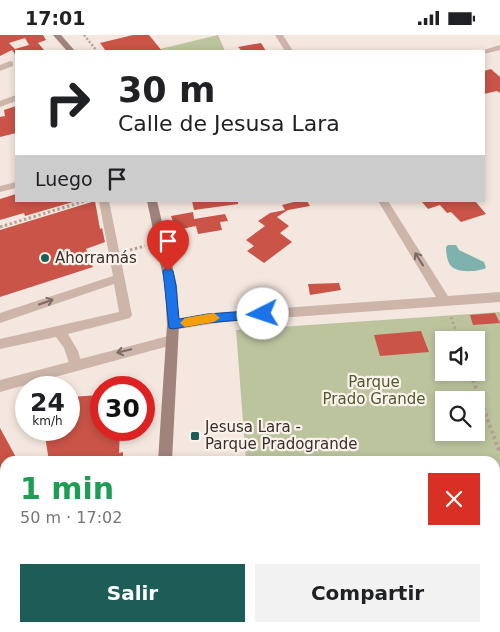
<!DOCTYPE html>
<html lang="es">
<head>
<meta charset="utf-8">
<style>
  :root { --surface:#fff; --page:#f2f2f2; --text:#202124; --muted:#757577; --accent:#1d5d58 }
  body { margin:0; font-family:"DejaVu Sans",sans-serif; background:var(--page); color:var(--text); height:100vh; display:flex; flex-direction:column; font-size:19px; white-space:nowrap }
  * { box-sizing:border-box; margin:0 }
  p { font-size:16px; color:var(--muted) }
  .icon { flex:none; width:28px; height:28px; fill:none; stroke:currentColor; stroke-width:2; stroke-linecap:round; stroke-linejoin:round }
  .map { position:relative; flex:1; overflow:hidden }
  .side { position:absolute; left:0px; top:421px; width:500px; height:176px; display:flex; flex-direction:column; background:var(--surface); border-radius:15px 15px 0 0; box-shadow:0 2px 8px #0003 }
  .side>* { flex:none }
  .banner { position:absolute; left:15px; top:15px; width:470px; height:152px; border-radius:0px; box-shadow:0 2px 8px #0003; background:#fff; color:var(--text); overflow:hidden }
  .tools { position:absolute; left:435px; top:296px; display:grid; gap:10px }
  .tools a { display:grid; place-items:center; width:50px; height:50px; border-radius:0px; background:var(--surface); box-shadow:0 2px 8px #0003; font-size:25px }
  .speed { position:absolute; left:15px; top:341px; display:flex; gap:10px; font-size:25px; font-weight:700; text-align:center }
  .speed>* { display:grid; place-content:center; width:65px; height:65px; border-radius:50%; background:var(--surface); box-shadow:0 2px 8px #0003; line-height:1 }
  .speed small { font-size:12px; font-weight:400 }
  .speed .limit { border:8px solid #d22; background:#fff; color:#111 }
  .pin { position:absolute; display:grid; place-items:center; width:42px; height:42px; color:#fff; margin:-51px -21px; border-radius:50% 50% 50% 0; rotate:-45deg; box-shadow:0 0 5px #0007 }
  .pin .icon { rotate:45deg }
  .me { position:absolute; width:55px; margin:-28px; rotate:266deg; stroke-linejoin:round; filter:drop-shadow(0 0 4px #0008) }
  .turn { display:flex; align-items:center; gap:18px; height:105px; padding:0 20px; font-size:22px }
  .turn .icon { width:65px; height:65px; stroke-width:2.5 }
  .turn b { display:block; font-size:35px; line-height:42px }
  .then { display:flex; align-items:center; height:48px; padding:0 20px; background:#0003; gap:10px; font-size:19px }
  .round { display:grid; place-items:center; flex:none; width:52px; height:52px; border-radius:0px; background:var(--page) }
  .summary { display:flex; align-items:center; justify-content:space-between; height:85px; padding:0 20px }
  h1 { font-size:30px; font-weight:800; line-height:38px; color:#1e9e55 }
  .primary-button { display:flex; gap:10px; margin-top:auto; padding:10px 20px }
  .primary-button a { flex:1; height:58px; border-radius:0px; background:var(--accent); color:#fff; font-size:20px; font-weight:800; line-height:58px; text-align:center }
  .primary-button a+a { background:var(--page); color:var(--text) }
  .status { display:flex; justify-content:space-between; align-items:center; height:35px; padding:0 25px; background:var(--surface); direction:ltr }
  .status svg { height:14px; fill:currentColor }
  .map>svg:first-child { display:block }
  .green { fill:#bcc49e; fill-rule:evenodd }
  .water { fill:#7db2ad }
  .building { fill:#c95447; fill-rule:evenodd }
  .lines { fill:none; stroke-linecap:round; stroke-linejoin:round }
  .path-far2 { stroke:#b99f94; stroke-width:2.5; stroke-dasharray:2 2; stroke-linecap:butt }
  .path-far1 { stroke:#b99f94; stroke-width:3; stroke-dasharray:2.5 2.5; stroke-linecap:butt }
  .path { stroke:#b99f94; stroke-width:4; stroke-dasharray:3 3; stroke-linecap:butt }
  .lane { fill:#cdb5aa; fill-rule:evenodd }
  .street { fill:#cdb5aa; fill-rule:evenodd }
  .secondary { fill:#a0837b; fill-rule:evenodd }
  .oneway { stroke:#7c6a64 }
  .route { fill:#1a73e8; stroke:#114b97 }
  .slow { fill:#f59e0b }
  .poi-dot { fill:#1d5d58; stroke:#fbf2ec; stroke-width:2 }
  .labels { text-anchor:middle; stroke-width:4.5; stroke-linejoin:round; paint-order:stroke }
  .poi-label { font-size:15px; fill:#3a2d2a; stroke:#fbf2ec; text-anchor:start }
  .park-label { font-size:15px; fill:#4f592d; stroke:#fbf2ec }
</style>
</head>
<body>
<div class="status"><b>17:01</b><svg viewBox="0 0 49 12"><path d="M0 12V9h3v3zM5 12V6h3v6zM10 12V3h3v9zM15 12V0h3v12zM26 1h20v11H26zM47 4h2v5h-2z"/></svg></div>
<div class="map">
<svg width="500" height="597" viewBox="0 0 500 597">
  <rect width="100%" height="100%" fill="#f4e7df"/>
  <!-- green -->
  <g class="green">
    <polygon points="218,0 225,16 162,16 160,14"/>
    <path d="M500 277V597H260V593L495 592V426H246L236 295ZM444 305H476V338H444ZM444 365H476V398H444Z"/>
  </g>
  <!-- water -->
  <path class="water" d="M448 210H456L459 215 484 227 486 233C478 237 453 239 449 228 447 224 446 217 446 212Z"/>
  <!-- building -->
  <g class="building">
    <path d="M0 0H43L46 5 38 8 45 16H16V21L12 15 0 21ZM25 3 29 10 15 14 9 8Z"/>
    <polygon points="133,0 149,0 162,16 106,16 100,8"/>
    <polygon points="261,8 266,16 242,16 238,12"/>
    <polygon points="491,34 500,42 500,58 497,56 484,59 484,36"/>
    <polygon points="16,71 16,98 0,102 0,82 5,81 4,75"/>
    <polygon points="16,159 16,166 73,167 25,181 24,178 0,185 0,164"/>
    <polygon points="95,166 100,194 102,193 105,207 86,214 93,232 0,262 0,195"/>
    <polygon points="192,166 238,166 238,169 194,175"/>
    <polygon points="298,166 307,166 310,171 288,175 277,182 289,191 280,198 292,207 264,228 247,216 254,211 246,205 265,191 258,186 270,178 285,175 282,170"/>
    <polygon points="421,166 475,166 486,179 461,187 451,177 447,178 440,170 428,174"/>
    <polygon points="193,177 194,184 225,179 228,186 220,187 222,195 198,199 196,191 176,195 171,181"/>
    <polygon points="339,248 341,255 310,260 308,249"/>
    <polygon points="495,278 500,288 473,290 470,280"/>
    <polygon points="421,296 429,317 380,321 374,300"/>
    <polygon points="101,360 101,395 120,395 119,418 123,417 123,426 49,426 44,395 69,395 69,362"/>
    <polygon points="0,393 18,426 5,426 5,440 0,441"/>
  </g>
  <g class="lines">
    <!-- path-far2 -->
    <polyline class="path-far2" points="84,0 97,16"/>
    <!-- path-far1 -->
    <g class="path-far1">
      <polyline points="0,192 85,166"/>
      <polyline points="130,215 145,211"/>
      <polyline points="451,282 459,305"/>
      <polyline points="471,338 474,346"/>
    </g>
    <!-- path -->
    <g class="path">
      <polyline points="473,345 500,418"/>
      <polyline points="495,470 500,466"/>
      <polyline points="495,515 500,521"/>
      <polyline points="495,547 500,546"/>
      <polyline points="208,595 223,592"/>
      <polyline points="329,597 334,592"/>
    </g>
    <!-- lane -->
    <polygon class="lane" points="99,166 109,166 132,280 130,283 68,299 78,316 82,330 81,334 76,336 71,334 64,313 56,302 0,314 0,304 119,277 114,249 0,288 0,278 113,241"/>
    <!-- street -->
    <g class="street">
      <polygon points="275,0 283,0 293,16 285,16"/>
      <polygon points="500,10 500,15 484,19 484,16 480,16"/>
      <polygon points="10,26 13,27 13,31 0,36 0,30"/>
      <polygon points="16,60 16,66 0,72 0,66"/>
      <polygon points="16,147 16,153 0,157 0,151"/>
      <polygon points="378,166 388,166 448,261 500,257 500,267 224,287 173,295 169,294 167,290 169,286 173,285 224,277 436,262"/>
      <polygon points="172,300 176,301 178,305 176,309 0,357 0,345"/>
    </g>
    <!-- secondary -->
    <g class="secondary">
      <polygon points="53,0 61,0 75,16 67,16"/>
      <polygon points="147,166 157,166 177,251 179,290 172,426 158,426 167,290 165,251"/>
      <rect x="148" y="592" width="18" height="5"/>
    </g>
  </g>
  <!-- one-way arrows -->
  <defs><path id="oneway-shaft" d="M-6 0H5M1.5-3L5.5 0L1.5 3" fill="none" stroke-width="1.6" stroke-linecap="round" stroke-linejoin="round" transform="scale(1.25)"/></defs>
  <g class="oneway">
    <use href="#oneway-shaft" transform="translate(419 224) rotate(-122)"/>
    <use href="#oneway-shaft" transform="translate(46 267) rotate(-19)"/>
    <use href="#oneway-shaft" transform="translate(124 316) rotate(166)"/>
  </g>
  <!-- route -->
  <polygon class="route" points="168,232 173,236 176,251 179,284 207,279 263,275 269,279 263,283 207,288 173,294 169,293 163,236"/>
  <!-- slow -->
  <polygon class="slow" points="214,278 220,283 214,287 185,292 180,288 185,283"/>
  <!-- markers -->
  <g class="poi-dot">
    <circle cx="45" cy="223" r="5"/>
    <rect x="190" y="396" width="10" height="10" rx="2.5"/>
  </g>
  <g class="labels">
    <!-- poi labels -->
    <g class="poi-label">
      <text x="55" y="228">Ahorramás</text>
      <text x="205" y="397">Jesusa Lara -<tspan x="205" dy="17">Parque Pradogrande</tspan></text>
    </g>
    <!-- park labels -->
    <g class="park-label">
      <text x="374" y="352">Parque<tspan x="374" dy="17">Prado Grande</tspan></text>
    </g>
  </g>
</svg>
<div class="tools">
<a><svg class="icon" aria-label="sound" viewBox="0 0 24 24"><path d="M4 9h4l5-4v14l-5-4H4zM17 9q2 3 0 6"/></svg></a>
<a><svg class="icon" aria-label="search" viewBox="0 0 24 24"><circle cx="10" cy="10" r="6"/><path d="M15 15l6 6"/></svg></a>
</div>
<div class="speed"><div>24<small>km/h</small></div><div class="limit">30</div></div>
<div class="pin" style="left:168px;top:236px;background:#d93025"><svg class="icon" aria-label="arrive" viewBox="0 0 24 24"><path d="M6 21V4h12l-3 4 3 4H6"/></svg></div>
<svg class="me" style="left:263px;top:279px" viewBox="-20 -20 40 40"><circle r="19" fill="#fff"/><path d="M0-13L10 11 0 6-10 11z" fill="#1a73e8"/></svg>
<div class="banner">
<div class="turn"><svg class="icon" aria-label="right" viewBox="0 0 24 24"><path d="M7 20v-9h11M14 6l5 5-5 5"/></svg><div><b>30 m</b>Calle de Jesusa Lara</div></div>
<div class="then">Luego<svg class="icon" aria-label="arrive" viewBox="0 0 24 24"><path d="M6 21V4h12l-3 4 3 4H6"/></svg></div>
</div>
<section class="side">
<div class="summary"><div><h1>1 min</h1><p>50 m · 17:02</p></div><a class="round" style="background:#d93025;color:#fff"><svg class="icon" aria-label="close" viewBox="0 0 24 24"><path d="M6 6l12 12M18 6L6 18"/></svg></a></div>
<div class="primary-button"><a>Salir</a><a>Compartir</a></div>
</section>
</div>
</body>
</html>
